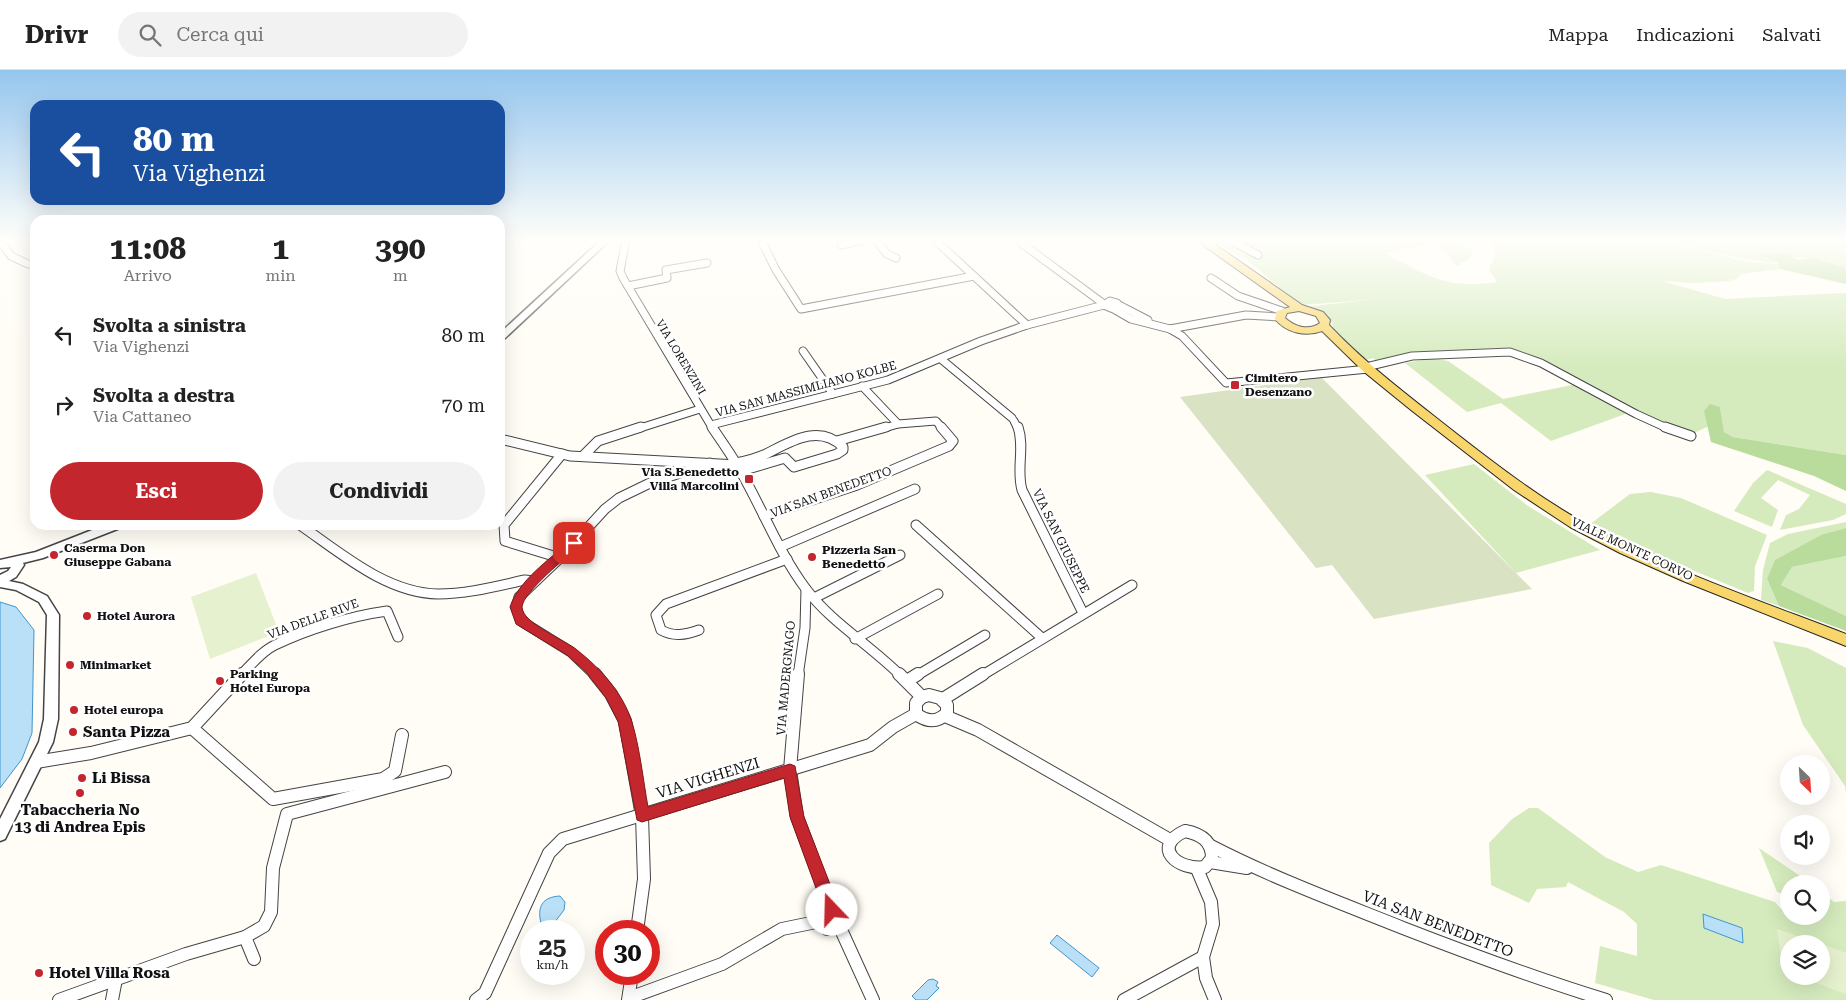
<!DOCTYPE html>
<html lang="it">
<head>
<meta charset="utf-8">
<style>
  :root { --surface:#fff; --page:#f2f2f2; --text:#222; --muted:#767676; --line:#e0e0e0; --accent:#c4262e }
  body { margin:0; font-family:"Roboto Serif",serif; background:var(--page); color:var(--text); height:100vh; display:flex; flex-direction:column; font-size:19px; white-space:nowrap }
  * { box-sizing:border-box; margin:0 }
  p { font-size:16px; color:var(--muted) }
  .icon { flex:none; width:28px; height:28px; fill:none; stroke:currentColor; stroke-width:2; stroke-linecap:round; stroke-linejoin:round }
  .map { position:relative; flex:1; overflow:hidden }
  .sheet { position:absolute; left:30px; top:145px; width:475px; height:315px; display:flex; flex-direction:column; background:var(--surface); border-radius:15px; box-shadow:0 5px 20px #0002 }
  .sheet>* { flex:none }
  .top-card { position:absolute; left:30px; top:30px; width:475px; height:105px; border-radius:15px; box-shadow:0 5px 20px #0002; background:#1a4fa0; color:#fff; overflow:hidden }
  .needle { width:32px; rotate:155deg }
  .buttons { position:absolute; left:1780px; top:685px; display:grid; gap:10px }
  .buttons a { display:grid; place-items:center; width:50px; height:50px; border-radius:50%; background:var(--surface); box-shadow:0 5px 20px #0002; font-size:25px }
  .speed { position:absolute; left:520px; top:850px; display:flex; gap:10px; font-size:25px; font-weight:700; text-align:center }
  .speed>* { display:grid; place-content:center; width:65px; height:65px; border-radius:50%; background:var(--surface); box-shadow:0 5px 20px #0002; line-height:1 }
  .speed small { font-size:12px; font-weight:400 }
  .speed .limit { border:8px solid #d22; background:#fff; color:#111 }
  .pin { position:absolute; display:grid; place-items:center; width:42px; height:42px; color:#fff; margin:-21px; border-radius:10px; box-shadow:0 2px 8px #0006 }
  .me { position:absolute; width:55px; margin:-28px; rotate:339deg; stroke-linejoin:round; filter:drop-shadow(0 0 4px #0008) }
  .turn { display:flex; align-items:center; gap:18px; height:105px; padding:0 20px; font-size:22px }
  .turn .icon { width:65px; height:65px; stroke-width:2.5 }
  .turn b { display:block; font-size:35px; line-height:42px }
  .eta { display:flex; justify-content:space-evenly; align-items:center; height:85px; text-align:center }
  .eta b { font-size:30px; font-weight:700; line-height:35px }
  .action { display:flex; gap:10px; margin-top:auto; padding:10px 20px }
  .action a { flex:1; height:58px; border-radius:30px; background:var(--accent); color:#fff; font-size:20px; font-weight:700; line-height:58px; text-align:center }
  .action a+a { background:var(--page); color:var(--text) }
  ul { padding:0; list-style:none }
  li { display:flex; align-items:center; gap:15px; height:70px; padding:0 20px }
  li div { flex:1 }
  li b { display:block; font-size:19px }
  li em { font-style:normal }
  header { display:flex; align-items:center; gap:30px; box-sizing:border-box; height:70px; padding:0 25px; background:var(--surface); border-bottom:1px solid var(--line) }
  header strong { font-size:24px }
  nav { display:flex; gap:28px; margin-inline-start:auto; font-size:18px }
  .search { width:350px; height:45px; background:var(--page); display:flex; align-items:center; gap:12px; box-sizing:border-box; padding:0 18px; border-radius:28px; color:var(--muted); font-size:19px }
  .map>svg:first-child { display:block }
  .green { fill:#d5ebbd; fill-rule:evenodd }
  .forest { fill:#b9dc9c }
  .cemetery { fill:#d9e3c4 }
  .pitch { fill:#e6f2cf }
  .water { fill:#b9e0f7; stroke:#3f96cf }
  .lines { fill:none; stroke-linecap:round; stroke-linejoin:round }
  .minor-far2-casing { stroke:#444; stroke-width:9 }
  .minor-far1-casing { stroke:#444; stroke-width:11 }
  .minor-casing { stroke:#444; stroke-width:14 }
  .tertiary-casing { stroke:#444; stroke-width:3 }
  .primary-casing { stroke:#222; stroke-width:2 }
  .minor-far2 { stroke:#fff; stroke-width:7 }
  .minor-far1 { stroke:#fff; stroke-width:9 }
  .minor { stroke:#fff; stroke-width:12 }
  .tertiary { fill:#fff; fill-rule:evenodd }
  .primary { fill:#f9d66b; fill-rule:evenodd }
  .route { fill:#c4262e; stroke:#7f191e }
  .poi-dot { fill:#c4262e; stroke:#fff; stroke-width:2 }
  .labels { text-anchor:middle; stroke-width:5; stroke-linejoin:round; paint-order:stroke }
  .far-street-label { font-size:11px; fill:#111; stroke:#fff }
  .poi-label { font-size:12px; font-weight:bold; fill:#111; stroke:#fff; text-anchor:start }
  .street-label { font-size:12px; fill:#111; stroke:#fff }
  .near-poi-label { font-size:15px; font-weight:bold; fill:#111; stroke:#fff; text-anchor:start }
  .near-street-label { font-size:15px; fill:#111; stroke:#fff }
</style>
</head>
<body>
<header>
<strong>Drivr</strong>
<div class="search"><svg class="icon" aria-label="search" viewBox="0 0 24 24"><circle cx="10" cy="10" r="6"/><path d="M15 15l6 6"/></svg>Cerca qui</div>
<nav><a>Mappa</a><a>Indicazioni</a><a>Salvati</a></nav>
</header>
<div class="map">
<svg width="1846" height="930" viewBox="0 0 1846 930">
  <rect width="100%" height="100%" fill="#fffdf5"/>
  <!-- green -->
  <g class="green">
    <path d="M1212 170H1226L1255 187 1262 185 1237 170H1303L1307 172 1312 170H1463L1461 173 1474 182 1468 190 1456 196 1446 181 1433 173 1384 183C1427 205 1446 220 1497 212L1489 200 1496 183 1492 170H1653L1749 192 1777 194 1780 199 1741 204 1735 210 1727 209 1732 211 1694 213 1662 211 1725 229 1846 223V385L1733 367 1724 362 1720 337 1704 341 1709 356 1692 364 1670 358 1525 285 1500 279 1433 283 1377 292 1373 288 1366 290 1334 260 1331 251 1326 244 1305 237 1368 230 1300 235 1247 190Z"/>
    <path d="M1661 170H1846V198C1816 189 1789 184 1759 186L1777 193 1744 189Z"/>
    <polygon points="1433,288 1448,291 1503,329 1577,314 1628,343 1551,371 1501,333 1467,342 1405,293"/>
    <polygon points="1474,394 1528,436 1600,480 1516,503 1425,405"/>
    <polygon points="1767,400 1846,434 1846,444 1833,450 1780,460 1786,445 1799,439 1810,425 1778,410 1761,428 1778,440 1772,457 1734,441 1753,413"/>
    <polygon points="1651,422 1681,428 1767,465 1755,496 1754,521 1748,523 1653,484 1589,455 1630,424"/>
    <polygon points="1846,452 1846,458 1823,464 1767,509 1779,536 1761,530 1763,500 1770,473 1788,464"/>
    <polygon points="1846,486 1846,546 1781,515 1792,497"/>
    <polygon points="1773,571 1808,578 1846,598 1846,722 1845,716 1803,655"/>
    <path d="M1529 738H1538L1605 787 1638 802 1661 795 1775 832 1780 838 1789 842V846L1805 848V846H1821V821L1834 832 1846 831V930H1654L1595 913 1600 876 1637 886V854L1624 842 1568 812 1566 817 1537 819 1529 833 1491 815 1489 773 1512 749ZM1789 874H1821V906H1789Z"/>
    <polygon points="1759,778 1812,814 1789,814 1789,826 1777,822"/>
  </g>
  <!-- forest -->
  <g class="forest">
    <polygon points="1787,184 1798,190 1813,188 1846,198 1846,214 1780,199 1777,192 1757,185"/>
    <polygon points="1710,334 1720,337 1724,362 1733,367 1846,385 1846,421 1814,406 1711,372 1704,341"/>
    <polygon points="1846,458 1846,486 1792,497 1781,515 1846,546 1846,561 1779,536 1767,509 1775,490 1823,464"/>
  </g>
  <!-- cemetery -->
  <polygon class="cemetery" points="1321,307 1516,503 1532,519 1374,549 1332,495 1316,498 1180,327"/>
  <!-- pitch -->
  <g class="pitch">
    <polygon points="256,503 279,562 210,589 191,527"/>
    <polygon points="1777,859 1820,874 1789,874 1789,903 1783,901"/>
    <polygon points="1821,874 1846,883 1846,924 1797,906 1821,906"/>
  </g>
  <!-- water -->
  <g class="water">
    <polygon points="0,532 16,537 34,560 32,663 22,689 0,718"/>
    <path d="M560 826 565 832 564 840 548 861H535L541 853C537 837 542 827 560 826Z"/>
    <polygon points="1703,844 1742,858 1743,873 1704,858"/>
    <polygon points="1057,865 1099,898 1092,907 1050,873"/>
    <polygon points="933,909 938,912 936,916 939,918 927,930 916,930 912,926 928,910"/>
  </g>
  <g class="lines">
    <defs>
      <g id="minor-far2">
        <polyline points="626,170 620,201 623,208 713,359"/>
        <polyline points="761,170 776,200 801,239 974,206"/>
        <polyline points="876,170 887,184 896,188"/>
        <polyline points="935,170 1027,255"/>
        <polyline points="1017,170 1104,234"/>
        <polyline points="1230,170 1258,185"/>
        <polyline points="0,171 11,186 28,194"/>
        <polyline points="841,175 864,170"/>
        <polyline points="1211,208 1238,226 1282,241"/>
        <polyline points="628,216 667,208 666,200 707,193"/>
        <polygon points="1110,231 1117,233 1118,236 1111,238 1104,235"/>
        <polyline points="1119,235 1148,250"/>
        <polyline points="1112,238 1131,249 1170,259 1182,266 1226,313 1368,299"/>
        <polyline points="1170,259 1246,245 1279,247"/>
        <polyline points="803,281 833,324"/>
        <polyline points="941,289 1012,348"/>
        <polyline points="1366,297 1412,286 1510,282 1541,293 1636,344 1669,359"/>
        <polyline points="862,316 898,354 936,351 943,359"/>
        <polyline points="1014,351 1018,359"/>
        <polyline points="711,355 888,310 981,271 1027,255 1104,235"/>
        <polyline points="637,359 700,339"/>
        <polyline points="881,359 898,354"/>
      </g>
      <g id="minor-far1">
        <path d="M712 357C722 372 733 387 741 402 763 440 779 483 806 519 832 553 870 575 901 606"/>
        <path d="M1018 357C1025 378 1016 399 1022 420L1083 543"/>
        <polyline points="1665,357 1691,366"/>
        <polyline points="500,369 570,386 738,395"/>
        <polyline points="837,371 886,357"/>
        <polyline points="583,386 598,371 641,357"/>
        <path d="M736 393C746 391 757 388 766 384 790 372 819 353 843 377V380L837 384 794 397 785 388 741 401"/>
        <polyline points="764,446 857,415 949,376 953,371 941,357"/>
        <path d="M300 455C341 483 386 523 438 524 468 524 497 516 525 510L534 511"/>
        <polyline points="916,455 1042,568"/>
        <polyline points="780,477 915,419"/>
        <polyline points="560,488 505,471 504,455 562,384"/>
        <polyline points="814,528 900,485"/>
        <path d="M699 560C685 565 674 567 661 560L656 545 666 534 787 489"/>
        <polyline points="855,569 938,524"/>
        <path d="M240 606C251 595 262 581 275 575 308 559 351 546 387 541L398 567"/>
        <polyline points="596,606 571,582 521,551 516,537 519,527 560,488 605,439 619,428 650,413 710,393"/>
        <polyline points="798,606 805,558 806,519"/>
        <polyline points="916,606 985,565"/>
        <polyline points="981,606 1132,515"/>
      </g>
      <g id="minor">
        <polyline points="595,604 611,624 625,651 642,746 644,809 637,861"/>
        <polyline points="798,604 790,700 797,747 832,840 873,930"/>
        <polyline points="899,604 922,627"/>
        <polyline points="907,611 918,604"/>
        <path d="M929 625 940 628 947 635V643C937 653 927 652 916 644V633L922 627Z"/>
        <polyline points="943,629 983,604"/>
        <polyline points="945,646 978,660 1170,770"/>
        <polyline points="192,658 273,729 383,709 395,701 402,665"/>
        <polyline points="36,692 91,683 192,658 242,604"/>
        <path d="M1185 761C1201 764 1212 771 1212 788L1205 797C1178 801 1150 777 1185 761Z"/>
        <path d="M1211 776C1273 808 1338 832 1403 858 1470 884 1537 909 1606 930"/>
        <polyline points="1210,792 1247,798"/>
        <polyline points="1197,799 1211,832 1213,854 1203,887 1206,908 1215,930"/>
        <polyline points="245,867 254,889"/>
        <polyline points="629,928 722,894 782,859 821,851 827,859"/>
        <polyline points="59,930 186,884 245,867 264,856 271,842 273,798 287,744 445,702"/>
        <polyline points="112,930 116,909"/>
        <polyline points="476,930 485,923 549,783 563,769 870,675 893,657 916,644"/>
        <polyline points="628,930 632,904"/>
        <polyline points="1124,930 1203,887"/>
      </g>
      <g id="tertiary">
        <polygon points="601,170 610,170 503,270 500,271 500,263"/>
        <polygon points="105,455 122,455 120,458 43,488 23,493 24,495 16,507 9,511 23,514 47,526 59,545 58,649 53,672 5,769 0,771 0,749 39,672 44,649 47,545 39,532 16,520 0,517 0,505 8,501 11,497 0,498 0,490 36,482"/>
      </g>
      <path id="primary" d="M1196 170H1207L1216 175 1302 235 1323 242 1330 250 1329 255C1367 295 1410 327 1453 361 1499 397 1546 433 1599 461 1678 503 1763 532 1846 564V576L1683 511 1620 483 1570 457 1514 420 1411 340 1363 301 1322 261C1306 267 1286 263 1275 249L1277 241 1290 237ZM1299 241 1316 246 1320 253C1309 261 1295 257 1285 248L1287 243Z"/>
    </defs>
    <!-- minor-far2 casing -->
    <use href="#minor-far2" class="minor-far2-casing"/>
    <!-- minor-far1 casing -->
    <use href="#minor-far1" class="minor-far1-casing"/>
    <!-- minor casing -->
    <use href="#minor" class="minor-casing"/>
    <!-- tertiary casing -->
    <use href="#tertiary" class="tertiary-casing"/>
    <!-- primary casing -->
    <use href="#primary" class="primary-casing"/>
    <!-- minor-far2 -->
    <use href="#minor-far2" class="minor-far2"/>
    <!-- minor-far1 -->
    <use href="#minor-far1" class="minor-far1"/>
    <!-- minor -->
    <use href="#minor" class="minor"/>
    <!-- tertiary -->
    <use href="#tertiary" class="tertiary"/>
    <!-- primary -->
    <use href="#primary" class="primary"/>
  </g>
  <!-- sky -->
  <linearGradient id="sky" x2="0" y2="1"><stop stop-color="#95c6ee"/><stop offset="0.57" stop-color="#fffefa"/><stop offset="1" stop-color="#fffefa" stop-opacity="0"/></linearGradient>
  <rect width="1846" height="300" fill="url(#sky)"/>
  <!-- route -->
  <path class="route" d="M574 470 580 473 579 476C567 487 523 522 522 537 522 553 565 570 577 580 600 598 623 623 632 652 640 679 643 709 648 737L790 694 795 696 804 747 840 840 838 846 832 848 827 846 824 840 790 747 784 708 642 752 637 750 618 651 606 628 586 602 567 585 516 554 510 537C519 510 549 490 570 471Z"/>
  <!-- markers -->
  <g class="poi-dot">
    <rect x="1230" y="310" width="10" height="10" rx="2.5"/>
    <rect x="744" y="404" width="10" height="10" rx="2.5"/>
    <circle cx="54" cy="485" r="5"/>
    <circle cx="812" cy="487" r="5"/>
    <circle cx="87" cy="546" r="5"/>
    <circle cx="70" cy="595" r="5"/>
    <circle cx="220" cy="611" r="5"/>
    <circle cx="74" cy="640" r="5"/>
    <circle cx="73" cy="662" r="5"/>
    <circle cx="82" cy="708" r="5"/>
    <circle cx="80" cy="723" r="5"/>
    <circle cx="39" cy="903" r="5"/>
  </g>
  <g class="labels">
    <!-- far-street labels -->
    <g class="far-street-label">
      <text transform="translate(681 287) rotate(59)" y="4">VIA LORENZINI</text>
    </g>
    <!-- poi labels -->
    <g class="poi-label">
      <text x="1245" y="312">Cimitero<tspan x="1245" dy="14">Desenzano</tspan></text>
      <text x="739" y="406" text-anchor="end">Via S.Benedetto<tspan x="739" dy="14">Villa Marcolini</tspan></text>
      <text x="64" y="482">Caserma Don<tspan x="64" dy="14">Giuseppe Gabana</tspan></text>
      <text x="822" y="484">Pizzeria San<tspan x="822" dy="14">Benedetto</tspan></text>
      <text x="97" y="550">Hotel Aurora</text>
      <text x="80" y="599">Minimarket</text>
      <text x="230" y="608">Parking<tspan x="230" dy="14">Hotel Europa</tspan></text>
      <text x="84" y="644">Hotel europa</text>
    </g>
    <!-- street labels -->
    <g class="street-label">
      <text transform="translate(806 319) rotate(-15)" y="4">VIA SAN MASSIMLIANO KOLBE</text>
      <text transform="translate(831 422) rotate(-20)" y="4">VIA SAN BENEDETTO</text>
      <text transform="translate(1061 471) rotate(64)" y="4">VIA SAN GIUSEPPE</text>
      <text transform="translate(1632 479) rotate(25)" y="4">VIALE MONTE CORVO</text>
      <text transform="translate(313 549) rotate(-20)" y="4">VIA DELLE RIVE</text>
      <text transform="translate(786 608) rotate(-85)" y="4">VIA MADERGNAGO</text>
    </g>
    <!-- near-poi labels -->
    <g class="near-poi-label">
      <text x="83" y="667">Santa Pizza</text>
      <text x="92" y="713">Li Bissa</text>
      <text x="80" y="745" text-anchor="middle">Tabaccheria No<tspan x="80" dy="17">13 di Andrea Epis</tspan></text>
      <text x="49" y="908">Hotel Villa Rosa</text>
    </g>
    <!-- near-street labels -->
    <g class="near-street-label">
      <text transform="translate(708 708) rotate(-17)" y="5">VIA VIGHENZI</text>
      <text transform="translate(1438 854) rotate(21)" y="5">VIA SAN BENEDETTO</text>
    </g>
  </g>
</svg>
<div class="buttons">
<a><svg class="needle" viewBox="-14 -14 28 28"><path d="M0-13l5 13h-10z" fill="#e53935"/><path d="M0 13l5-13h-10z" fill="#767676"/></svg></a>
<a><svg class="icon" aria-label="sound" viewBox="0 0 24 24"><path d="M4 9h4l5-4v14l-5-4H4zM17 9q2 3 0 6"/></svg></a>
<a><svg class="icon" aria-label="search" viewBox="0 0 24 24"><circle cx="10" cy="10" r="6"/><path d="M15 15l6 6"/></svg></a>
<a><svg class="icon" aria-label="layers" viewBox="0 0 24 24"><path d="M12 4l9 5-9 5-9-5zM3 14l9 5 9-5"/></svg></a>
</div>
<div class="speed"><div>25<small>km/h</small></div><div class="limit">30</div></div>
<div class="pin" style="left:574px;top:473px;background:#d93025"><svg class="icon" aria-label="arrive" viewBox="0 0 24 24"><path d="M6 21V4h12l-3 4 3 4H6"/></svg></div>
<svg class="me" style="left:832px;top:840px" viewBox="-20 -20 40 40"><circle r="19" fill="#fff"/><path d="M0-13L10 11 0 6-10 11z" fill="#c4262e"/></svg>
<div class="top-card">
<div class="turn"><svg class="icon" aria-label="left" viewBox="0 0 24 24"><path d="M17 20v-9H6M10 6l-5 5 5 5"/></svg><div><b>80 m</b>Via Vighenzi</div></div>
</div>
<section class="sheet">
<div class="eta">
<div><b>11:08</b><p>Arrivo</p></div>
<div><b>1</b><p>min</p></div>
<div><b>390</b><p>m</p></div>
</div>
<ul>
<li><svg class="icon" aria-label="left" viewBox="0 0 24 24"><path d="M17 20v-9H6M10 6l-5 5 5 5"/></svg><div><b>Svolta a sinistra</b><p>Via Vighenzi</p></div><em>80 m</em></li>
<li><svg class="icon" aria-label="right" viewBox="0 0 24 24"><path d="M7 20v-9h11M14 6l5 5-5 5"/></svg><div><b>Svolta a destra</b><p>Via Cattaneo</p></div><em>70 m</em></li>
</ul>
<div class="action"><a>Esci</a><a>Condividi</a></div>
</section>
</div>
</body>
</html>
